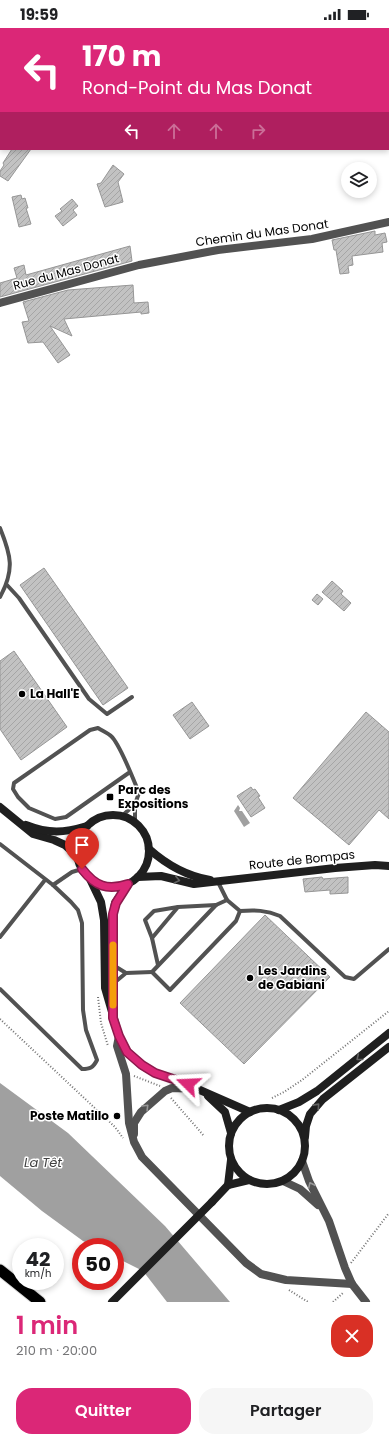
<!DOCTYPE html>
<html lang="fr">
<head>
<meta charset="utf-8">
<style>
  :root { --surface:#fff; --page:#f6f6f6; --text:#202124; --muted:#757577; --accent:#db2777 }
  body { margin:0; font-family:Poppins,sans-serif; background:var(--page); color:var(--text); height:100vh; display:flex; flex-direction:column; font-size:15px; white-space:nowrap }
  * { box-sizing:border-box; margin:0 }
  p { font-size:13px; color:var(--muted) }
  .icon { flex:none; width:22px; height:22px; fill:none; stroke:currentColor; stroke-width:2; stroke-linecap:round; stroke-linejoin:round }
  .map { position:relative; height:1274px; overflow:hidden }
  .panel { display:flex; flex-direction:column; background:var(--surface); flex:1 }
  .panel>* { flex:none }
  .top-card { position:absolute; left:0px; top:0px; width:389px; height:122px; box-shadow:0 2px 6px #0003; background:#db2777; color:#fff; overflow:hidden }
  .buttons { position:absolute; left:341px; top:134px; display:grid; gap:8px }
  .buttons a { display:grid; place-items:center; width:36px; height:36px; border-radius:50%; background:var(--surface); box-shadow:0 2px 6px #0003; font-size:20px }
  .speed { position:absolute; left:12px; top:1210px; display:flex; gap:8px; font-size:20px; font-weight:700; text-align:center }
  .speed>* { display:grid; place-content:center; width:52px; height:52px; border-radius:50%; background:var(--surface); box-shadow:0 2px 6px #0003; line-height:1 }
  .speed small { font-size:10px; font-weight:400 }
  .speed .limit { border:6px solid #d22; background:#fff; color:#111 }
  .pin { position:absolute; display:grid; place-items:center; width:34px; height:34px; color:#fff; margin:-41px -17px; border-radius:50% 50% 50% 0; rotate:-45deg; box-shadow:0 0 4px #0007 }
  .pin .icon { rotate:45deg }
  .me { position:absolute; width:44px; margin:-22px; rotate:291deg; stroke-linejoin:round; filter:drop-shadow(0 0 3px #0008) }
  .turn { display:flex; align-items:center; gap:14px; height:84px; padding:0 16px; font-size:18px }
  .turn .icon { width:52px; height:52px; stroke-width:2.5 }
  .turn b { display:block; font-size:28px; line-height:34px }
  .lanes { display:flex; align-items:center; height:38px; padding:0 16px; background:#0003; justify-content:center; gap:20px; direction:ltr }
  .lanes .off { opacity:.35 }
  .round { display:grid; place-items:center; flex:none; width:42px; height:42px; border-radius:16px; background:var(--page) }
  .overview { display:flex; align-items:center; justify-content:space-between; height:68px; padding:0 16px }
  h1 { font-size:24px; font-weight:600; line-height:30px; color:var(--accent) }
  .cta { display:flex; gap:8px; margin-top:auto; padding:8px 16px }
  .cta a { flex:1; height:46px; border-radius:16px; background:var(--accent); color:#fff; font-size:16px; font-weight:600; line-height:46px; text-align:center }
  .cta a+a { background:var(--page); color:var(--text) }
  .status { display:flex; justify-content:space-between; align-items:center; height:28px; padding:0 20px; background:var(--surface); direction:ltr }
  .status svg { height:11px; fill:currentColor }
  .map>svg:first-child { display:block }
  .water { fill:#a0a0a0 }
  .building { fill:url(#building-hatch); stroke:#969696 }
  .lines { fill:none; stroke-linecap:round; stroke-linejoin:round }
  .trunk-casing { stroke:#dbdbdb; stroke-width:13 }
  .path { stroke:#747474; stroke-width:2; stroke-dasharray:1 2; stroke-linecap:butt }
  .service { stroke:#525252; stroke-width:4 }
  .minor { stroke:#525252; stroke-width:8 }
  .secondary { stroke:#1f1f1f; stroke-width:8 }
  .trunk { stroke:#000; stroke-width:11 }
  .secondary-bridge { stroke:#1f1f1f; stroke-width:8 }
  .oneway { stroke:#626262 }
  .oneway2 { stroke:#979797 }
  .route-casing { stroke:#8e194d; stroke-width:10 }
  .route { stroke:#db2777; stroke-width:7 }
  .slow { stroke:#f59e0b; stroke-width:7 }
  .poi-dot { fill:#000; stroke:#fff; stroke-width:1.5 }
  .labels { text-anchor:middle; stroke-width:3; stroke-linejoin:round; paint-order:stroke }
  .street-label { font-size:12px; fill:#000; stroke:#fff }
  .poi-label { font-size:12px; font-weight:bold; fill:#000; stroke:#fff; text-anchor:start }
  .water-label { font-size:13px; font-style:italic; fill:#414141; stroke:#fff }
</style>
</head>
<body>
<div class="status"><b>19:59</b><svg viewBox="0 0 49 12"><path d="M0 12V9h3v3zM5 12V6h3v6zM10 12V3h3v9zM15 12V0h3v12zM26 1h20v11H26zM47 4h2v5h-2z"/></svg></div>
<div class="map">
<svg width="389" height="1274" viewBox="0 0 389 1274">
  <defs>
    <pattern id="building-hatch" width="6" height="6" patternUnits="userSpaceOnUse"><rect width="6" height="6" fill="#c2c2c2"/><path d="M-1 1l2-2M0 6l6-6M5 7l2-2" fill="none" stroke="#a5a5a5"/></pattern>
  </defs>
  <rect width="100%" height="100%" fill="#fff"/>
  <!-- water -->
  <g class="water">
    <polygon points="238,777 240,780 239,783 242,783 250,795 244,799 234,783"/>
    <polygon points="0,1055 68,1105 165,1198 230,1274 167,1274 143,1243 115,1229 115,1219 96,1219 83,1213 42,1183 0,1148"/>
  </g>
  <!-- building -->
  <g class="building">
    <polygon points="12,121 31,121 8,153 0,148 0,143 4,137 3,135"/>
    <polygon points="113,137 124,146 118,154 123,174 105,179 97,156 101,155"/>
    <polygon points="21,167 22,171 25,170 28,180 26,180 31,196 19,199 12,169"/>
    <polygon points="72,171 78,178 73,182 77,187 63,198 55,188 62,183 60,181"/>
    <polygon points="375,203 375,207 385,205 387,214 382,215 383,224 352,228 353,237 348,238 349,245 340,246 336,222 334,222 332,212"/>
    <polygon points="130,218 132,233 0,269 0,255 17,250 14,240 24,237 26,247"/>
    <polygon points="133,257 134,275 148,274 149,285 141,286 141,284 64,291 72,308 50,298 70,327 58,335 43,314 28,315 22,294 29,293 23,274 68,262"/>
    <polygon points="44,540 128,660 103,677 20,557"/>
    <polygon points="332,553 343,563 341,566 351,575 344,583 322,564"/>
    <polygon points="317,566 323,571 318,577 312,572"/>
    <polygon points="14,623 67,699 21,732 0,701 0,633"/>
    <polygon points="192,674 209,698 190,711 173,687"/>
    <polygon points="366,684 389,704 389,791 379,782 349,817 293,770"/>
    <polygon points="251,759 253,762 255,761 260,768 258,769 265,780 251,789 237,768"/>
    <polygon points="322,849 323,851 348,849 348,865 330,866 330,862 305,864 303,851"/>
    <polygon points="265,887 330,949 244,1036 180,975"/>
  </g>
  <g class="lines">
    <defs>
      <polyline id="trunk" points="0,1242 40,1274"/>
    </defs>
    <!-- trunk casing -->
    <use href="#trunk" class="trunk-casing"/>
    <!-- path -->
    <g class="path">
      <polyline points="98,969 101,995 108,1018"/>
      <polyline points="0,991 115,1099 123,1110"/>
      <polyline points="134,1048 160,1058"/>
      <polyline points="171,1070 204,1108"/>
      <polyline points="272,1070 284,1064 302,1052 389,983"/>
      <polyline points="351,1235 389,1185"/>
      <polyline points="289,1262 308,1274"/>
      <polyline points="333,1274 344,1264"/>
    </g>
    <!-- service -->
    <g class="service">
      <polyline points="225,1 225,0"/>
      <path d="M0 500C11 527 15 542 0 569"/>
      <polyline points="7,557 19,570 89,671 107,686 132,669"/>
      <path d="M130 744 66 789 55 791 29 780 18 769 13 761 14 755 90 702 98 700C103 703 108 705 111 708 120 716 134 753 139 765L135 776"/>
      <polyline points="122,788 135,776 135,795"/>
      <path d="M0 816 53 857 71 874 78 882 82 895 83 982 86 1002 97 1032C93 1040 90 1041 82 1041L0 961"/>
      <polyline points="218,854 227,872 240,883"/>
      <polyline points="53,857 72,844 82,841"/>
      <polyline points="227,872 216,877 152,944 170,962 236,893 240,883"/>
      <path d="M240 883C255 882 266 882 280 888L345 949 354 951 389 921"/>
      <polyline points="0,909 45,852"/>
      <polyline points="152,910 178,879 216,877"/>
      <polyline points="113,937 126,945"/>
      <polyline points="158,937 152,910 145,892 154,883 178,879"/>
      <polyline points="114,955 126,945 152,944"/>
    </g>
    <!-- minor -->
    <g class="minor">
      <polyline points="95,0 97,1"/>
      <polyline points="44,1 44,0"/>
      <polyline points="388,36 389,36"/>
      <polyline points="0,112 1,111"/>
      <polyline points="0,275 139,237 218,222 312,211 389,194"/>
      <polyline points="119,1008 117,1018 126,1046 129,1095 134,1114 142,1129 246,1235 261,1246 286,1252 352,1256"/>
      <polyline points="134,1106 134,1095 141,1084 165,1063 172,1060 197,1061"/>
      <polyline points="302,1133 309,1153 329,1193 345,1240 352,1256 366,1274"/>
      <polyline points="283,1153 300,1161 318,1177"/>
    </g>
    <!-- secondary -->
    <g class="secondary">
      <polyline points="0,779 33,806 54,812 65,817 78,829"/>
      <circle cx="113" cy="823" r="36"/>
      <path d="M26 797C49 806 64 805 87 798"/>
      <path d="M149 821C167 837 186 848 210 852"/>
      <polyline points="138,849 161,848 194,856 335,840 375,837 389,838"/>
      <polyline points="90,851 101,874 104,892 105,960 119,1008 127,1023 141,1037 155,1045 177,1052 250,1084"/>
      <polyline points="113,977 113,886 115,875 128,856"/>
      <polyline points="208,1068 225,1084 231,1105"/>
      <circle cx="267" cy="1118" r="38"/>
      <polyline points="279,1082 299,1074 317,1063 389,1005"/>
      <polyline points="305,1109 306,1098 310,1086 323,1071 389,1019"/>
      <polyline points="228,1157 231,1132"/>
      <polyline points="212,1174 228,1157 249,1152"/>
    </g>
    <!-- trunk -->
    <use href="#trunk" class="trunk"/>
    <!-- secondary-bridge -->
    <polyline class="secondary-bridge" points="112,1274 212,1174"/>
  </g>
  <!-- one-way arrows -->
  <defs><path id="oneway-chevron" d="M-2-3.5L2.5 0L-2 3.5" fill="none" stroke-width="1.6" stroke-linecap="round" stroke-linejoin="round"/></defs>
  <g class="oneway">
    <use href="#oneway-chevron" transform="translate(177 852) rotate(12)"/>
    <use href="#oneway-chevron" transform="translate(359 1030) rotate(141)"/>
    <use href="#oneway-chevron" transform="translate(317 1078) rotate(-48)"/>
  </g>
  <g class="oneway2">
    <use href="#oneway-chevron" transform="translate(146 1079) rotate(-45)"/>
    <use href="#oneway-chevron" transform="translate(311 1157) rotate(-115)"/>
  </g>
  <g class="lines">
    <defs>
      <path id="route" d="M82 841C95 858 107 863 128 856L116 875 113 886V990L119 1008 127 1024 142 1037 155 1045 188 1056"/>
    </defs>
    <!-- route casing -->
    <use href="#route" class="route-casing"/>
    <!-- route -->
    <use href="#route" class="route"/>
    <!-- slow -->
    <polyline class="slow" points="113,917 113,977"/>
  </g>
  <!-- markers -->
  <g class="poi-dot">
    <circle cx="22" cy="666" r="4"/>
    <rect x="106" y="765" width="8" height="8" rx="2"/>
    <circle cx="250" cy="950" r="4"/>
    <circle cx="117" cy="1088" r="4"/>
  </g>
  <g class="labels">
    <!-- street labels -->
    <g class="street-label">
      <text transform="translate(262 205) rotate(-8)" y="4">Chemin du Mas Donat</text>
      <text transform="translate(66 244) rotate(-15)" y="4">Rue du Mas Donat</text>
      <text transform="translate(302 832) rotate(-6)" y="4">Route de Bompas</text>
    </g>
    <!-- poi labels -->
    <g class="poi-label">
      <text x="30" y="670">La Hall'E</text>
      <text x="118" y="766">Parc des<tspan x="118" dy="14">Expositions</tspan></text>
      <text x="258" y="947">Les Jardins<tspan x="258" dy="14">de Gabiani</tspan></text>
      <text x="109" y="1092" text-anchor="end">Poste Matillo</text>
    </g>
    <!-- water labels -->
    <g class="water-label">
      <text x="43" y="1139">La Têt</text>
    </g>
  </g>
</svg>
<div class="buttons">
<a><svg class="icon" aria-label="layers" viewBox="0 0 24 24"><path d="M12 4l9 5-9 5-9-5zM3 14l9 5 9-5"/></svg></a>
</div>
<div class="speed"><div>42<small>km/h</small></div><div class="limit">50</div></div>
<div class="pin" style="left:82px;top:841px;background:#d93025"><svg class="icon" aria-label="arrive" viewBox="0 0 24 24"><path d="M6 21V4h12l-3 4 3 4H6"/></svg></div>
<svg class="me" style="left:188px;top:1056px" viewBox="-20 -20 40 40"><path d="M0-17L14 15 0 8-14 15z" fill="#db2777" stroke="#fff" stroke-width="4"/></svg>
<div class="top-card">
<div class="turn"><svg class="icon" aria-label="left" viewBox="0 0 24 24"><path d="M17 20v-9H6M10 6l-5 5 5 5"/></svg><div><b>170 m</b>Rond-Point du Mas Donat</div></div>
<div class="lanes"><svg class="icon" aria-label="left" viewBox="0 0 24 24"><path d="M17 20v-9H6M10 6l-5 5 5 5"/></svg><svg class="icon off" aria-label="ahead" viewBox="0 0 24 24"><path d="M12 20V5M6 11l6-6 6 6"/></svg><svg class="icon off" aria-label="ahead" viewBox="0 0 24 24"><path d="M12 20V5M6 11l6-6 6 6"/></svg><svg class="icon off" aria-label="right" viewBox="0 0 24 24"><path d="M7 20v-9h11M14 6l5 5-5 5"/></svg></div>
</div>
</div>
<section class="panel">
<div class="overview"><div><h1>1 min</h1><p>210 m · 20:00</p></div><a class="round" style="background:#d93025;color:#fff"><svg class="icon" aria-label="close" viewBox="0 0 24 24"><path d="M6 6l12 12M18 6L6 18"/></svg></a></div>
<div class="cta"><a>Quitter</a><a>Partager</a></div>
</section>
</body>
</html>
